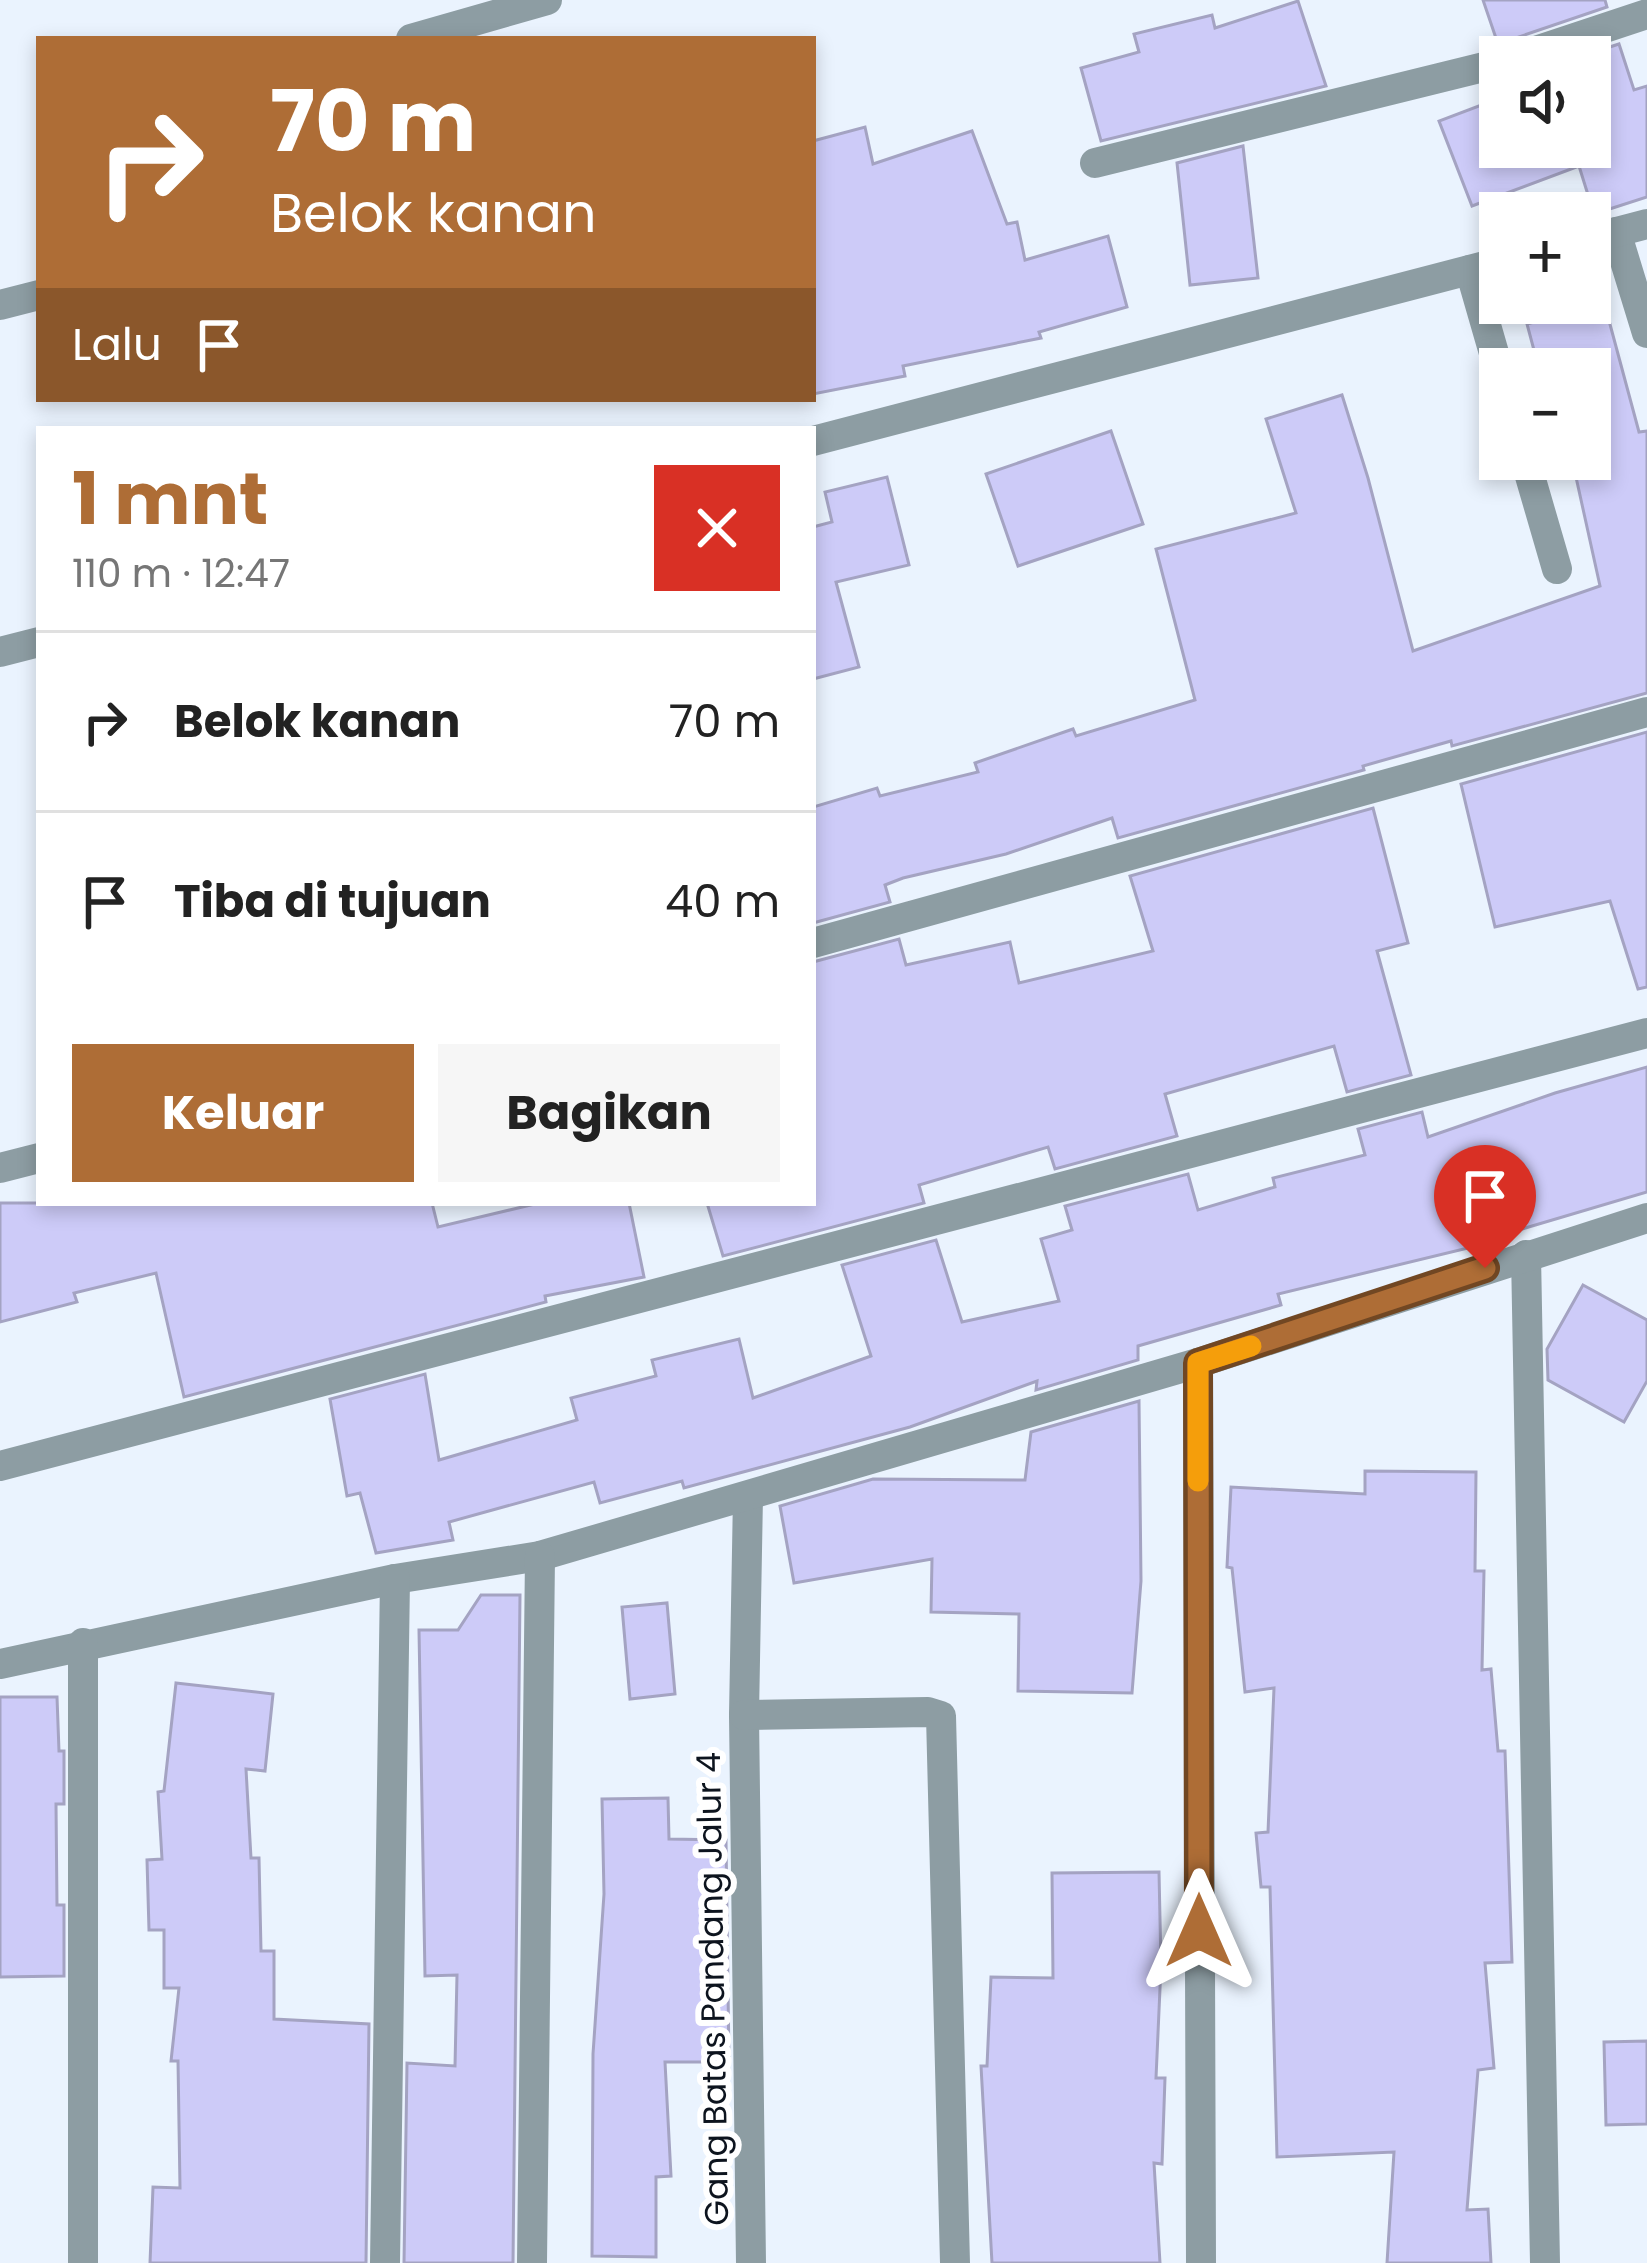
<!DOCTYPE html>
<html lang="id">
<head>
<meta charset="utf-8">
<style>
  :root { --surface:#fff; --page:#f6f6f6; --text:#222; --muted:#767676; --line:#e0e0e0; --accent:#ae6d36 }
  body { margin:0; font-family:Poppins,sans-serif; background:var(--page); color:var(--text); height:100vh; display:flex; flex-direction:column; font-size:45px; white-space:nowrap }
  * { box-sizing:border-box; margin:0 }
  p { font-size:39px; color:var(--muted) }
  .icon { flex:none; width:66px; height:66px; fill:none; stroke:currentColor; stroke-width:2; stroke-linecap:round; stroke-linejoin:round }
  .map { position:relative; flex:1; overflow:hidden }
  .side { position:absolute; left:36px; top:426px; width:780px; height:780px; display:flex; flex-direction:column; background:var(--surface); border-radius:0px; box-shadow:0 6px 18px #0003 }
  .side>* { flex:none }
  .banner { position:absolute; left:36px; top:36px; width:780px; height:366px; border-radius:0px; box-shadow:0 6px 18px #0003; background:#ae6d36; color:#fff; overflow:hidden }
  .buttons { position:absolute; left:1479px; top:36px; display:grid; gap:24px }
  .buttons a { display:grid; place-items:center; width:132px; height:132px; border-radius:0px; background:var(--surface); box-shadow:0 6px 18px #0003; font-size:60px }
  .pin { position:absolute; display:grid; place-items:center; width:102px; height:102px; color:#fff; margin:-123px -51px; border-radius:50% 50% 50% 0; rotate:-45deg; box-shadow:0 0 12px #0007 }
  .pin .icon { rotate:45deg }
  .me { position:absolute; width:132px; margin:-66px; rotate:0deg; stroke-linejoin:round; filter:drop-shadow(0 0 9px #0008) }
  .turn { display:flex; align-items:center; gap:42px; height:252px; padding:0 36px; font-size:54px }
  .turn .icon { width:156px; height:156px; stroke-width:2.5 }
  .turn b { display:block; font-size:84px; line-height:102px }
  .then { display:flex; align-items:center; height:114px; padding:0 36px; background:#0003; gap:24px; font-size:45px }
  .round { display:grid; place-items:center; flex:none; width:126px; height:126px; border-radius:0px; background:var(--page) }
  .headline { display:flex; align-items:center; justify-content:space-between; height:204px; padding:0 36px }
  h1 { font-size:72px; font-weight:700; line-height:90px; color:var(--accent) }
  .action { display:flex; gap:24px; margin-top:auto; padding:24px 36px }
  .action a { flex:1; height:138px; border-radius:0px; background:var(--accent); color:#fff; font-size:48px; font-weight:700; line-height:138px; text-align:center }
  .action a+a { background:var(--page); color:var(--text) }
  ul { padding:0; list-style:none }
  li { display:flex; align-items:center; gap:36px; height:180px; padding:0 36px; border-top:3px solid var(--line) }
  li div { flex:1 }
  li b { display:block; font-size:45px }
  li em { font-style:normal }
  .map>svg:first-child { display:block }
  .building { fill:#cdcbf8; stroke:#a4a3c2; stroke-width:3 }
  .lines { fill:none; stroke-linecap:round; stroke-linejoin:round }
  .minor { stroke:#8d9da3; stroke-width:30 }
  .route-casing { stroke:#714723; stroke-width:30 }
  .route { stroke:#ae6d36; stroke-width:21 }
  .slow { stroke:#f59e0b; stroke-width:21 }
  .labels { text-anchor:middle; stroke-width:12; stroke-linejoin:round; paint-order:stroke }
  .street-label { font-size:33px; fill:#0d141e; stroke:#fff }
</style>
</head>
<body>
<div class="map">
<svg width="1647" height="2263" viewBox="0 0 1647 2263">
  <rect width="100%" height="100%" fill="#eaf3fe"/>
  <!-- building -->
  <g class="building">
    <polygon points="1483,0 1605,0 1607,7 1498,44"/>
    <polygon points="1298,1 1326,86 1101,141 1081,68 1139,52 1134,34 1212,15 1215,28"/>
    <polygon points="1619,44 1634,90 1647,86 1647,197 1594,214 1579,166 1472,206 1439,121 1500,98 1500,147 1590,147 1590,57 1579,57"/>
    <polygon points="865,127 873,164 972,131 1007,224 1017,222 1025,260 1108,236 1127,307 1039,332 1041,338 903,366 905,376 813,394 813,141"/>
    <polygon points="1243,146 1258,278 1190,285 1177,163"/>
    <polygon points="1604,302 1639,432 1647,431 1647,693 1452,746 1451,741 1363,766 1364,770 1118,838 1112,818 1006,854 903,878 885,885 890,902 813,923 813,807 877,788 880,796 978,772 975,763 1073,729 1076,736 1195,700 1156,549 1296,513 1266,419 1342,395 1368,478 1413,651 1600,586 1572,459 1590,459 1590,369 1539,369 1527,324"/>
    <polygon points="1111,431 1143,524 1018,566 986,474"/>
    <polygon points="887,477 909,565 836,582 859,667 813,679 813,527 832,522 825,492"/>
    <polygon points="1647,732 1647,987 1638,989 1610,901 1495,927 1461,784"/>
    <polygon points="1373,808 1408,943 1377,951 1411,1075 1347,1092 1334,1046 1165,1094 1177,1136 1055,1169 1048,1147 919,1185 924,1203 723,1256 707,1203 813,1203 813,962 899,939 906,965 1010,942 1019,983 1153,951 1130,876"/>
    <polygon points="1647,1067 1647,1192 1495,1237 1501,1240 1278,1294 1281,1305 1138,1346 1138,1360 1036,1390 1037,1381 910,1427 684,1488 682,1481 600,1503 594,1482 449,1522 453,1540 376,1553 360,1493 347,1496 330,1399 425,1374 439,1460 577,1420 571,1398 656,1376 652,1360 739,1339 753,1398 871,1356 842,1265 936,1240 962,1322 1059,1301 1041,1239 1072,1230 1065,1206 1188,1174 1198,1210 1275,1187 1273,1178 1365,1155 1358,1129 1422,1112 1428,1137 1555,1093"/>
    <polygon points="0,1203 432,1203 438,1227 539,1203 629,1203 644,1277 545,1296 546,1302 184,1397 156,1273 74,1293 77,1302 0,1322"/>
    <polygon points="1583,1285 1647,1320 1647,1381 1624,1422 1548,1380 1547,1349"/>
    <polygon points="1139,1401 1141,1581 1132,1693 1018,1691 1019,1614 931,1612 932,1559 794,1583 780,1506 873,1479 1025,1480 1031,1432"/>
    <polygon points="1365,1471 1476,1472 1475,1571 1484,1571 1482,1670 1491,1669 1498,1751 1505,1751 1512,1962 1485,1963 1494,2068 1478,2070 1467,2210 1488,2209 1491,2263 1387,2263 1394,2152 1277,2157 1270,1887 1261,1887 1256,1833 1268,1832 1274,1688 1245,1692 1232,1568 1227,1567 1231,1487 1365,1494"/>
    <polygon points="481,1595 520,1595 513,2263 404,2263 407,2063 455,2066 457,1975 425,1976 419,1630 458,1630"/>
    <polygon points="667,1603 675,1694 630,1699 622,1607"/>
    <polygon points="176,1683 273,1694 265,1771 246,1769 251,1858 259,1858 261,1951 274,1951 274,2019 369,2024 366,2263 150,2263 153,2187 180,2188 178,2061 171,2061 179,1988 164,1988 164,1930 149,1930 147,1860 162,1859 158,1792 164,1791"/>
    <polygon points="0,1697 57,1697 59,1751 64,1751 64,1804 56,1804 57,1905 64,1905 64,1976 0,1977"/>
    <polygon points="668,1798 669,1839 726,1840 729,2062 665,2062 671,2176 656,2177 656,2257 592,2256 593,2054 604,1894 602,1799"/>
    <polygon points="1159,1872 1161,1966 1156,2078 1165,2078 1162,2164 1154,2163 1160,2263 992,2263 981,2066 987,2066 991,1977 1053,1978 1052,1873"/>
    <polygon points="1647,2041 1647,2124 1606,2125 1604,2042"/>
  </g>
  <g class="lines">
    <!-- minor -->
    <g class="minor">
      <polyline points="411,39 547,0"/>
      <polyline points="1517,57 1647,14"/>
      <polyline points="1095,163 1500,63"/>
      <polyline points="1616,232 1647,333"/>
      <polyline points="1590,239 1647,224"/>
      <polyline points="1470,270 1500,374"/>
      <polyline points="0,305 39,295"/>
      <polyline points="813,441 1500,262"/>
      <polyline points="1525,459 1557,569"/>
      <polyline points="0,652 39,642"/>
      <polyline points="813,943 1647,712"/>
      <polyline points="0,1168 39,1158"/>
      <polyline points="1526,1255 1545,2263"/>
      <polyline points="1198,1363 1201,2263"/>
      <polyline points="0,1466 1647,1033"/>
      <polyline points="748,1496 744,1715 751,2263"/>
      <polyline points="0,1664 395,1579 540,1556 1198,1363 1647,1218"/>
      <polyline points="744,1715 928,1712 941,1716 955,2263"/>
      <polyline points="83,2263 83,1643"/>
      <polyline points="385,2263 395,1579"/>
      <polyline points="532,2263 540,1556"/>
    </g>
  </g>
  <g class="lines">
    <defs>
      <polyline id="route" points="1199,1931 1198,1363 1485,1268"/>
    </defs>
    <!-- route casing -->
    <use href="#route" class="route-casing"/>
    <!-- route -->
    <use href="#route" class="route"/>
    <!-- slow -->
    <polyline class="slow" points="1198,1481 1198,1363 1251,1346"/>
  </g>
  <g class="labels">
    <!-- street labels -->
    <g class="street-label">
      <text transform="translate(712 1989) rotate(-91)" y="12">Gang Batas Pandang Jalur 4</text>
    </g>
  </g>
</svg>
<div class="buttons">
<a><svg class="icon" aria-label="sound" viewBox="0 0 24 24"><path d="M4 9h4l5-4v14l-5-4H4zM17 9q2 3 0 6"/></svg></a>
<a>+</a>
<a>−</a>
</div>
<div class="pin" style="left:1485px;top:1268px;background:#d93025"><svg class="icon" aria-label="arrive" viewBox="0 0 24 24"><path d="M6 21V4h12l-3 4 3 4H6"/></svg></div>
<svg class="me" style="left:1199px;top:1931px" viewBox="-20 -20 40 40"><path d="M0-17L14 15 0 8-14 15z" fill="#ae6d36" stroke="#fff" stroke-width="4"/></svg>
<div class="banner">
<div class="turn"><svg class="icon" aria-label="right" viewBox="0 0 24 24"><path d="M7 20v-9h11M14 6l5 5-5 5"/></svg><div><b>70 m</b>Belok kanan</div></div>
<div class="then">Lalu<svg class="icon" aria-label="arrive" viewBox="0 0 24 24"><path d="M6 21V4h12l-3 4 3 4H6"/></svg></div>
</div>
<section class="side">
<div class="headline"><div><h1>1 mnt</h1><p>110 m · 12:47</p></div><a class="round" style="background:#d93025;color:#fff"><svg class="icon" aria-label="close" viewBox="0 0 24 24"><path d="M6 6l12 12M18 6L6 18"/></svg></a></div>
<ul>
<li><svg class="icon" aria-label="right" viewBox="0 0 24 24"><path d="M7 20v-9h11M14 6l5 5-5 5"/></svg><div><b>Belok kanan</b></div><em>70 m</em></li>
<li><svg class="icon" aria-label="arrive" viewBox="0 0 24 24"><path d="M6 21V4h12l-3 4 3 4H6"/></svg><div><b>Tiba di tujuan</b></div><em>40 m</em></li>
</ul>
<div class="action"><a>Keluar</a><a>Bagikan</a></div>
</section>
</div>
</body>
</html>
